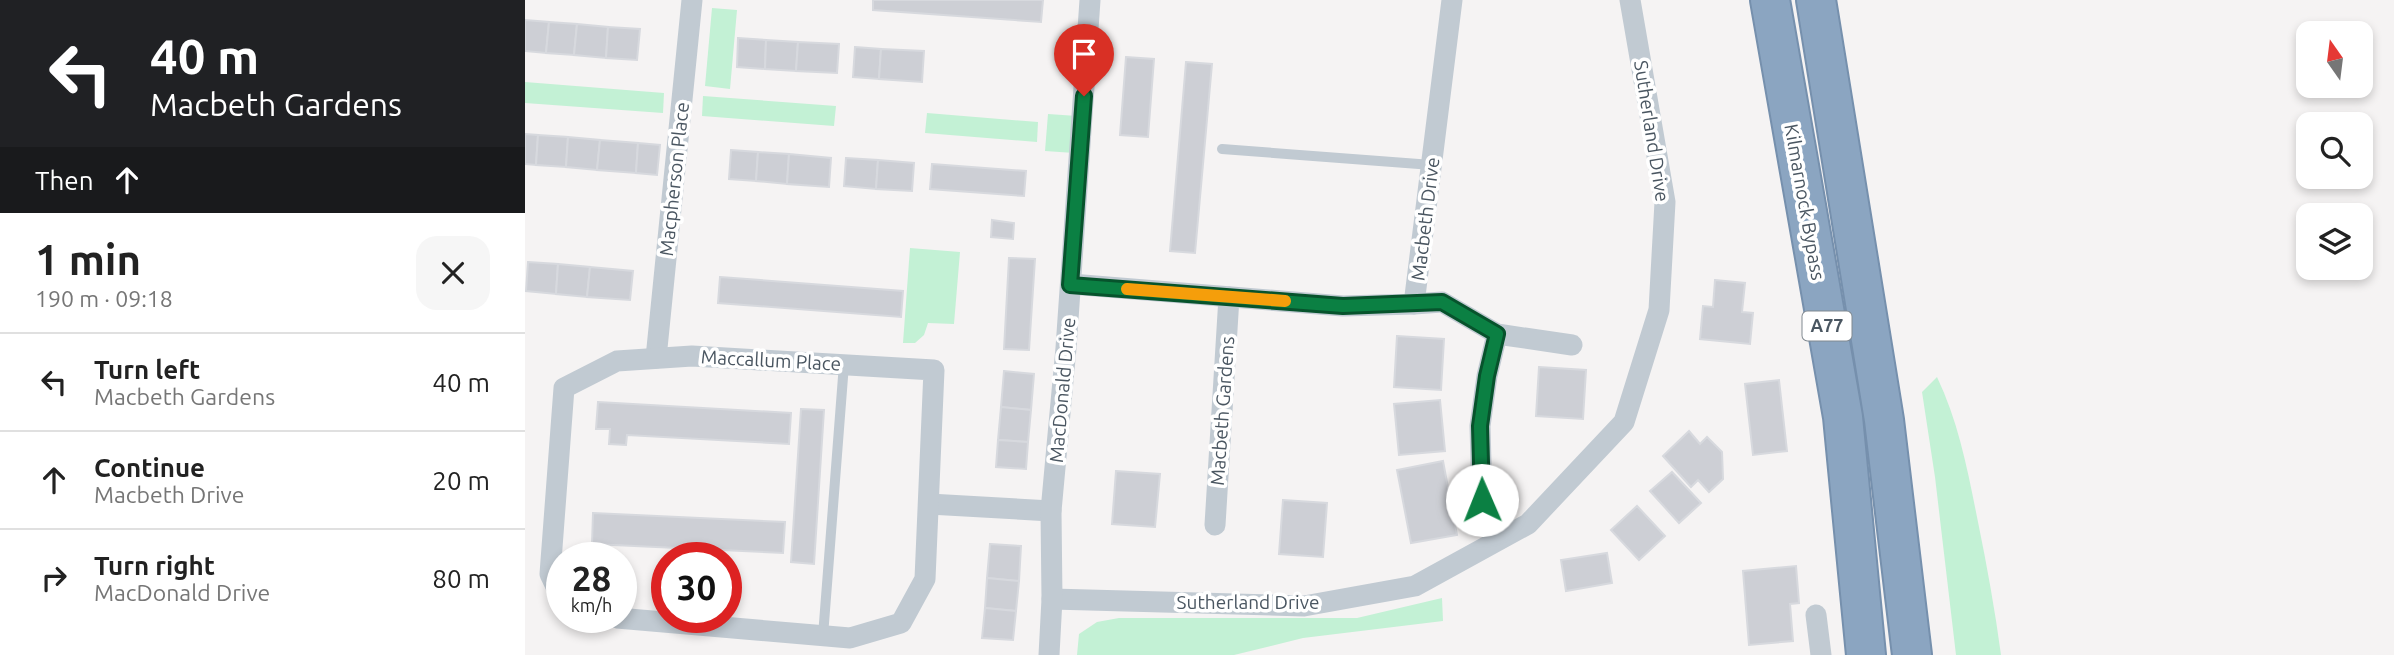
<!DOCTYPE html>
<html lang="en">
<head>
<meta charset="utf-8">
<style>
  :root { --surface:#fff; --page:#f6f6f6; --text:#222; --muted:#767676; --line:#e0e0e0 }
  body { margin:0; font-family:Ubuntu,sans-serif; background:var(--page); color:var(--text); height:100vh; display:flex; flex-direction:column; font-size:26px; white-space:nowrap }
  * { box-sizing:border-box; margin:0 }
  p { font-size:23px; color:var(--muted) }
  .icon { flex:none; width:38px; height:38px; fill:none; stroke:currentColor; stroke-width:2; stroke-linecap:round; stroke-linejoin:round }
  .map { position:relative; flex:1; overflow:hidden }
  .panel { display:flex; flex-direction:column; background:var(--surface); width:525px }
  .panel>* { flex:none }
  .guide { background:#202124; color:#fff; overflow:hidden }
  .needle { width:46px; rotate:346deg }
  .controls { position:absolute; left:1771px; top:21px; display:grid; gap:14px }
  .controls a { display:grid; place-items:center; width:77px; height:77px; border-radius:14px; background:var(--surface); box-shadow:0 4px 10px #0003; font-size:35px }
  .speed { position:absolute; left:21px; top:542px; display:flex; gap:14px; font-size:35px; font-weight:700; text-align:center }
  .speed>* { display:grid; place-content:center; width:91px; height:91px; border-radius:50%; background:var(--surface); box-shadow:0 4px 10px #0003; line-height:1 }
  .speed small { font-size:18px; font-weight:400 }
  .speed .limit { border:10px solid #d22; background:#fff; color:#111 }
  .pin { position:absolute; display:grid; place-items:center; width:60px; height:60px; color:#fff; margin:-72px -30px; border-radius:50% 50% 50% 0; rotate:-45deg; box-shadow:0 0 7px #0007 }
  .pin .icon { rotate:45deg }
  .me { position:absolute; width:77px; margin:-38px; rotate:359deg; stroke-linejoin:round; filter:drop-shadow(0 0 5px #0008) }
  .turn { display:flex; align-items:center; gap:24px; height:147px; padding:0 35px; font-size:32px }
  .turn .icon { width:91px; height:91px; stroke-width:2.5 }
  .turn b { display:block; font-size:49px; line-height:60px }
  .then { display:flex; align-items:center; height:66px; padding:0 35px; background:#0003; gap:14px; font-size:26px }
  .round { display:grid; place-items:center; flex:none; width:74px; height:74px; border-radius:21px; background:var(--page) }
  .headline { display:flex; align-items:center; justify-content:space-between; height:119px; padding:0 35px }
  h1 { font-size:42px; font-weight:600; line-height:52px }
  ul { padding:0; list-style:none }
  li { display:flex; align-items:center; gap:21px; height:98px; padding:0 35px; border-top:2px solid var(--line) }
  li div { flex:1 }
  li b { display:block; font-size:26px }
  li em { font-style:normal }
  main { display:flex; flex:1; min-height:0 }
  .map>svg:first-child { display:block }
  .green { fill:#c3f1d5 }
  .building { fill:#cdcfd5; stroke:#d7d9de; stroke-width:2 }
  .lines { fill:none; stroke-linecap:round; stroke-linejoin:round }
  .highway-casing { stroke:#7690ad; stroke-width:42 }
  .lane { stroke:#c1cad2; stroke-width:10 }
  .street { stroke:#c1cad2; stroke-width:21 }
  .highway { stroke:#8ba5c1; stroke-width:38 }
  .route-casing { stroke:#07532c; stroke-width:18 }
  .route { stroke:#0b8043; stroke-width:12 }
  .slow { stroke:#f59e0b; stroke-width:12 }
  .labels { text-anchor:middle; stroke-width:7; stroke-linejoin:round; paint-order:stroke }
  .shield { fill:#fff; stroke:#808990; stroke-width:2 }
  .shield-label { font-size:18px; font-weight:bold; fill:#4a5661 }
  .street-label { font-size:19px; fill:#4a5661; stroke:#fff }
</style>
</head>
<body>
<main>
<section class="panel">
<div class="guide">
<div class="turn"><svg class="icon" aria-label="left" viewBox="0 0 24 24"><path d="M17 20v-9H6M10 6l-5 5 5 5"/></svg><div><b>40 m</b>Macbeth Gardens</div></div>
<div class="then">Then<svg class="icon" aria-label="ahead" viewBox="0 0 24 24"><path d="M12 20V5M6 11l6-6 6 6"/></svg></div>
</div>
<div class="headline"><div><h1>1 min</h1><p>190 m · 09:18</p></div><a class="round"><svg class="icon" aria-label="close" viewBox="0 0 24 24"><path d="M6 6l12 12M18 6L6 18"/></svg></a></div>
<ul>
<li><svg class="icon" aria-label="left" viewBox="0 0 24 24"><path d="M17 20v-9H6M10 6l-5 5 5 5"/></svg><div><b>Turn left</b><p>Macbeth Gardens</p></div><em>40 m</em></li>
<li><svg class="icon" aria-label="ahead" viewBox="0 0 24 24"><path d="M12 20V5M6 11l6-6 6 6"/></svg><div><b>Continue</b><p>Macbeth Drive</p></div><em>20 m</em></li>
<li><svg class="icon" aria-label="right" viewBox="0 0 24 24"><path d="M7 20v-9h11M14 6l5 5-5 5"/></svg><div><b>Turn right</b><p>MacDonald Drive</p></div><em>80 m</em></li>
</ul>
</section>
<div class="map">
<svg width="1869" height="655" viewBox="0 0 1869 655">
  <rect width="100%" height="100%" fill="#f5f3f3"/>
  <!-- green -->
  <g class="green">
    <polygon points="187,8 212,10 205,89 180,86"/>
    <polygon points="0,82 139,93 138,113 0,103"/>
    <polygon points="178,96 311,106 309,126 177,116"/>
    <polygon points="402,113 513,122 512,142 400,133"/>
    <polygon points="523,114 552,116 549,153 520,151"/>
    <polygon points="385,248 435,252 429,324 403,323 399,335 390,343 378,343"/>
    <path d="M1412 377C1434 423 1443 472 1453 522 1462 566 1470 610 1476 655H1431L1410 477 1397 392Z"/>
    <polygon points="917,598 918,621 778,638 709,655 552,655 554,634 572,622 594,618 832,618"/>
  </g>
  <!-- building -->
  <g class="building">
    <polygon points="348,0 518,0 516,22 348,10"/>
    <polygon points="0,20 24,22 21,53 0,51"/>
    <polygon points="24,22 52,24 49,55 21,53"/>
    <polygon points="52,24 83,27 81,58 49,55"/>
    <polygon points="83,27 115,29 112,60 81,58"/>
    <polygon points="213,38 241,40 240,69 212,67"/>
    <polygon points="241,40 273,42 271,71 240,69"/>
    <polygon points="273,42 314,44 312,73 271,71"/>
    <polygon points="330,47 356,49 354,79 328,77"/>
    <polygon points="356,49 399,51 397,82 354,79"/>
    <polygon points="601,57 629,59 623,137 595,135"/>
    <polygon points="661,62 687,64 670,253 645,251"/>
    <polygon points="0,134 13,135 11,165 0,164"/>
    <polygon points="13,135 43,137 41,167 11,165"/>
    <polygon points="43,137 75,140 72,170 41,167"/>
    <polygon points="75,140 113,143 111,173 72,170"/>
    <polygon points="113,143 135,145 132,175 111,173"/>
    <polygon points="206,150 233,152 231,181 204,179"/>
    <polygon points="233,152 264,154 262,184 231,181"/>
    <polygon points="264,154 306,158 304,187 262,184"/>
    <polygon points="321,158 353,160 351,189 319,186"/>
    <polygon points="353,160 389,163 387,191 351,189"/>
    <polygon points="407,164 501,171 499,196 405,189"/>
    <polygon points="467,220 489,223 488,239 466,237"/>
    <polygon points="484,258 510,259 504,350 479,349"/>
    <polygon points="3,262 33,264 31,294 1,291"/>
    <polygon points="33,264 65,267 62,297 31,294"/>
    <polygon points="65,267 108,271 105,300 62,297"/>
    <polygon points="195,277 378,291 376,317 193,303"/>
    <polygon points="1190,280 1220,283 1217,312 1228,313 1225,344 1175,339 1178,306 1188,307"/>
    <polygon points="872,336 919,339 916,390 869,387"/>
    <polygon points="1014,367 1061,370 1058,419 1011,416"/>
    <polygon points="479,371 509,374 506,410 476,407"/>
    <polygon points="1254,380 1262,451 1228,455 1220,384"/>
    <polygon points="915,400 920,451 874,455 869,404"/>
    <polygon points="73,402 266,413 264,444 102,435 101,445 84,444 85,429 71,429"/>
    <polygon points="476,407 506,410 503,442 473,440"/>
    <polygon points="276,409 299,410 289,564 266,562"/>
    <polygon points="1164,431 1175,444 1182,437 1197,452 1198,479 1184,492 1173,480 1166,487 1138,456"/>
    <polygon points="473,440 503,442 501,469 471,467"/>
    <polygon points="918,461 932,535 886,543 872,470"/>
    <polygon points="591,471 635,474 630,527 587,524"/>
    <polygon points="1147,472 1176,503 1154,523 1125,491"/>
    <polygon points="758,500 802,503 798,557 754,554"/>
    <polygon points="1112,506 1140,536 1114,560 1086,530"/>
    <polygon points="68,513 260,522 258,553 67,544"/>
    <polygon points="465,544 496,546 494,581 462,578"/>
    <polygon points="1082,553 1087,583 1041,591 1036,560"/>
    <polygon points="1271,566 1274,603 1265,604 1268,641 1224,645 1218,571"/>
    <polygon points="462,578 494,581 491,611 460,608"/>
    <polygon points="460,608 491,611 488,640 457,638"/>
  </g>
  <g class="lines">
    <defs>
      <g id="highway">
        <polyline points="1245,0 1318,417 1341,655"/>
        <polyline points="1291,0 1359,420 1387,655"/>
      </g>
    </defs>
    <!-- highway casing -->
    <use href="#highway" class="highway-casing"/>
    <!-- lane -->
    <g class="lane">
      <polyline points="697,149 907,165"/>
      <polyline points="298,636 319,364"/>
    </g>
    <!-- street -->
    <g class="street">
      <polyline points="546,284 818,306 889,304 927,0"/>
      <polyline points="889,304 917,302 972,334 1047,345"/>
      <polyline points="131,358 167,0"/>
      <polyline points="957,500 955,426 962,376 972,334"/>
      <polyline points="404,504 526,511"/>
      <polyline points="690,525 704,297"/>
      <polyline points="37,599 25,574 39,388 92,361 167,356 409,370 400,579 376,623 325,638 92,618"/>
      <polyline points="527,599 779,606 890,586 1003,524 1099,422 1134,310 1140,202 1105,0"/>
      <polyline points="1291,615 1296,655"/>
      <polyline points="524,655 527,599 526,511 541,348 565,0"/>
    </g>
    <!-- highway -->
    <use href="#highway" class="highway"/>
  </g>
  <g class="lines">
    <defs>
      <polyline id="route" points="559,96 545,285 818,306 917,302 972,334 962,376 955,426 957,500"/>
    </defs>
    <!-- route casing -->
    <use href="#route" class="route-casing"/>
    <!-- route -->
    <use href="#route" class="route"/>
    <!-- slow -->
    <polyline class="slow" points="602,289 760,301"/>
  </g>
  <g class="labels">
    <!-- shield labels -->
    <rect class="shield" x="1277.5" y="311.5" width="49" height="29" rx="5"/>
    <g class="shield-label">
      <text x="1302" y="332">A77</text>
    </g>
    <!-- street labels -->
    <g class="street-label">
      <text transform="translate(1127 131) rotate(81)" y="7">Sutherland Drive</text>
      <text transform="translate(149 179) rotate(-84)" y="7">Macpherson Place</text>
      <text transform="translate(1280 202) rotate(80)" y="7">Kilmarnock Bypass</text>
      <text transform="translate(900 219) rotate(-83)" y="7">Macbeth Drive</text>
      <text transform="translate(246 360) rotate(3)" y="7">Maccallum Place</text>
      <text transform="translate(537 390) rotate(-85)" y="7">MacDonald Drive</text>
      <text transform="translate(697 411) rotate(-86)" y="7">Macbeth Gardens</text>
      <text x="723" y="609">Sutherland Drive</text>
    </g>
  </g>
</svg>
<div class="controls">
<a><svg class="needle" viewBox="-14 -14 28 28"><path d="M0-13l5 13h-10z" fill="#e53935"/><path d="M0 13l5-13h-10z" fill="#767676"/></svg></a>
<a><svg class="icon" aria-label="search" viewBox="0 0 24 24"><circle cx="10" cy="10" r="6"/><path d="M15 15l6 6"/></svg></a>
<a><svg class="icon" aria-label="layers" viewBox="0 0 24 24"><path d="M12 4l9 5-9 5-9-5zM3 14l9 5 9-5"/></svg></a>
</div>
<div class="speed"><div>28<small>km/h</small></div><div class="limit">30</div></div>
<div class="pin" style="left:559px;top:96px;background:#d93025"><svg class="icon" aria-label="arrive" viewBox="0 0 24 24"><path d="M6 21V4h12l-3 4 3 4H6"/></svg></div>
<svg class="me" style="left:957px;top:500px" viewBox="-20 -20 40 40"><circle r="19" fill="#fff"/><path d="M0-13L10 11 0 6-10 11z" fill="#0b8043"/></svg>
</div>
</main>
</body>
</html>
